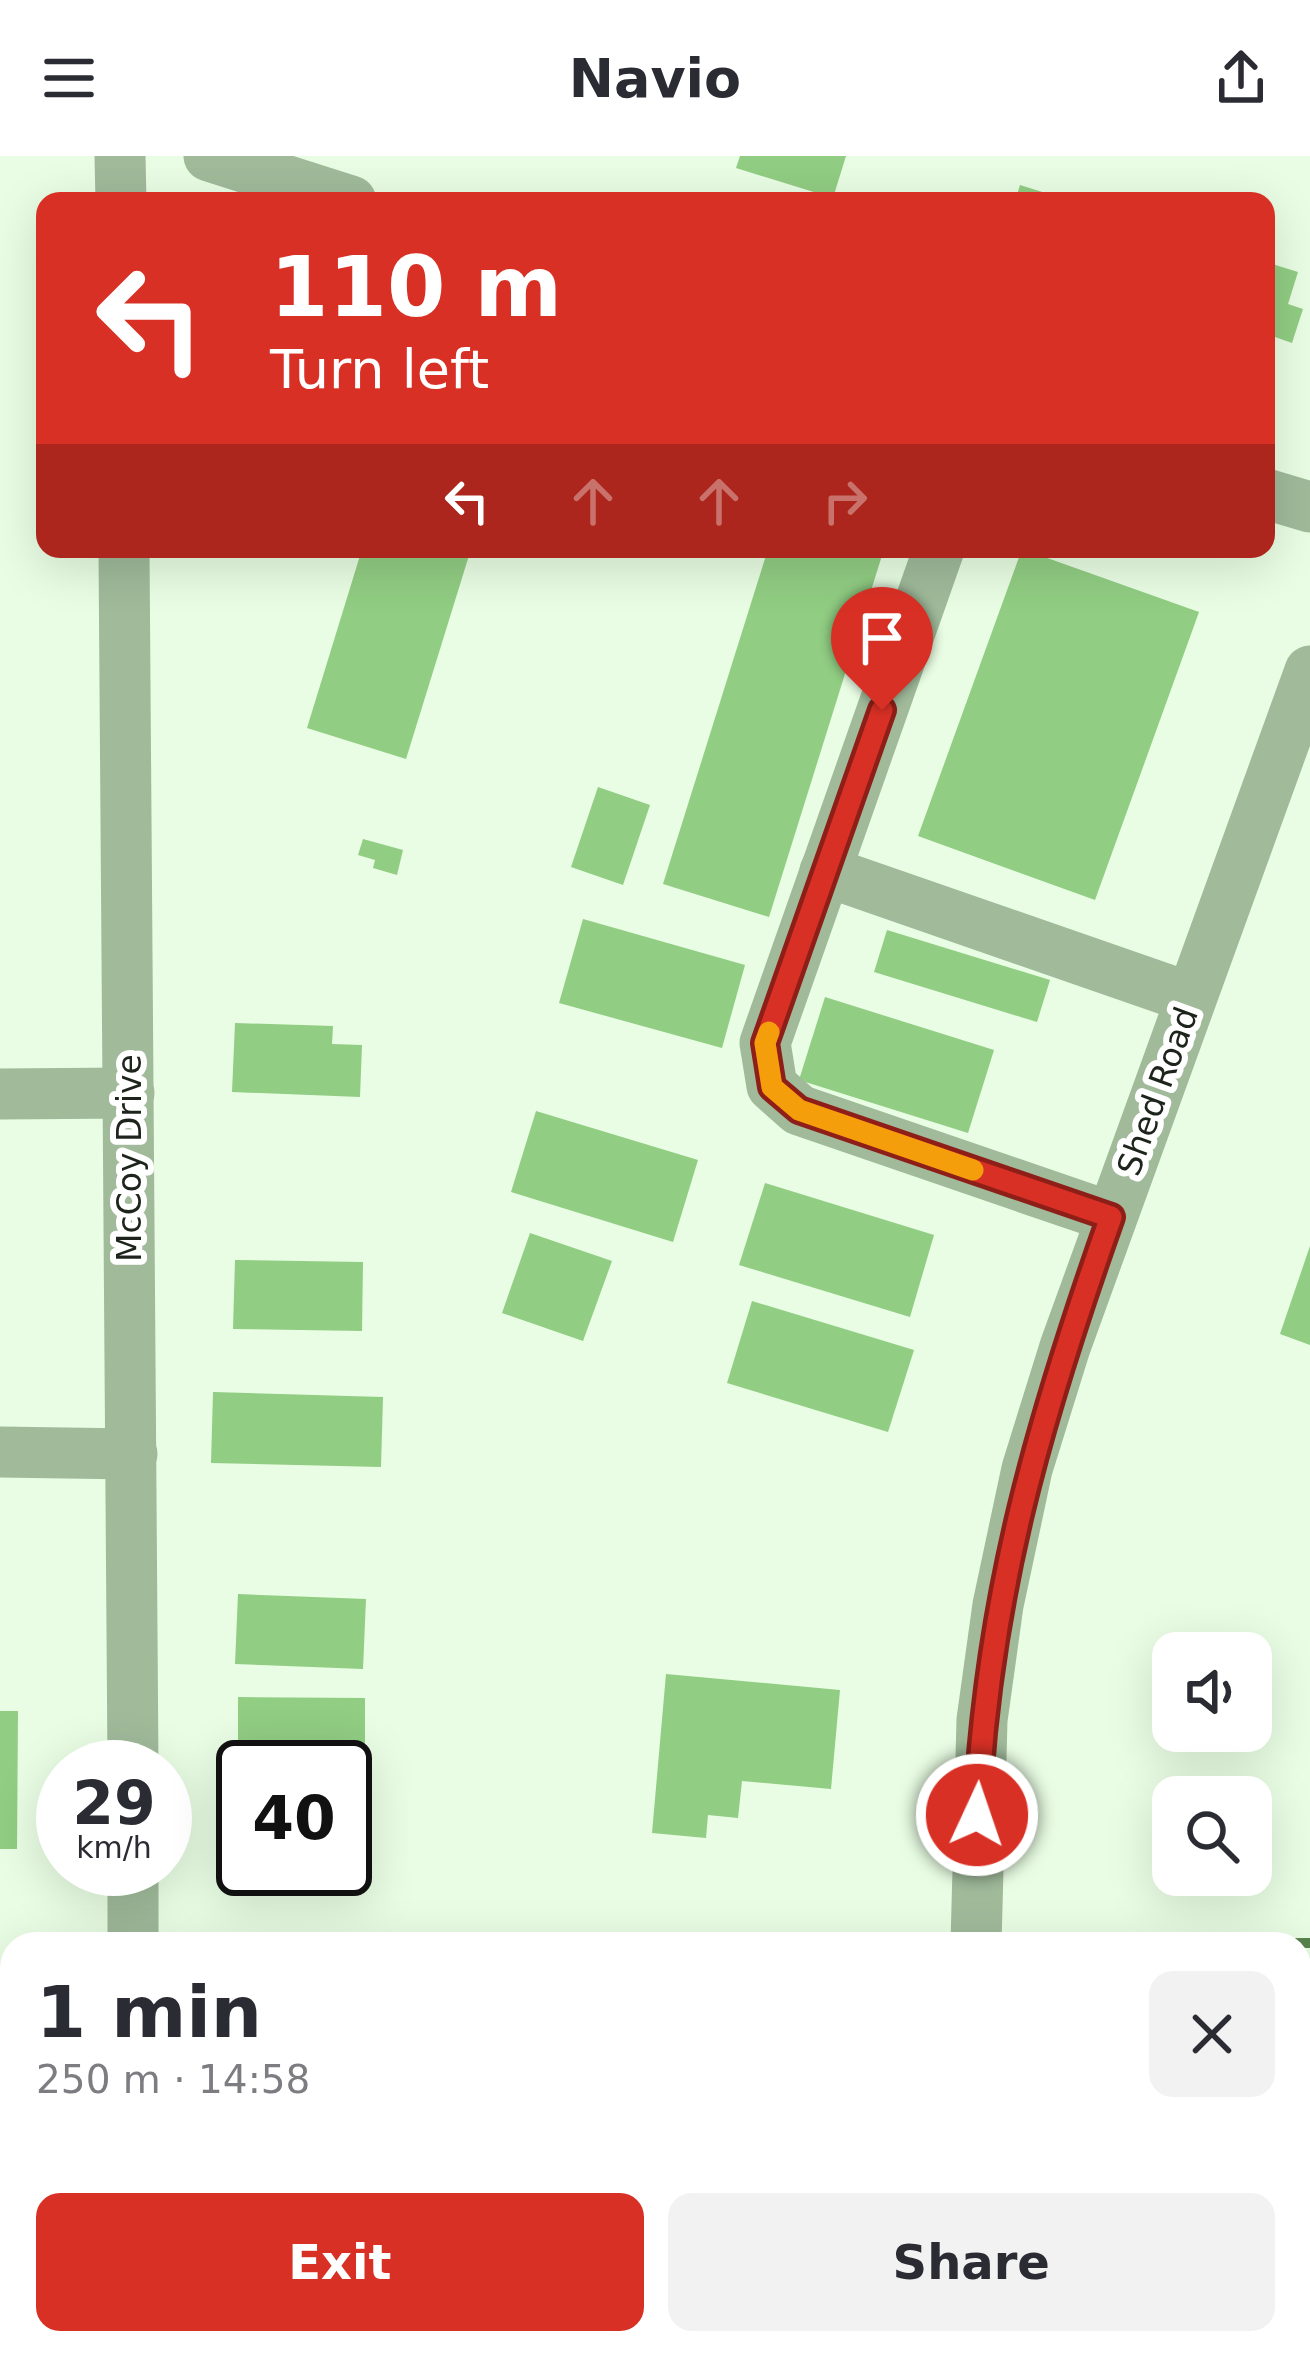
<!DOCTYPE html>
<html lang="en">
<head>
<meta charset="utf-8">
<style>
  :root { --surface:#fff; --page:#f2f2f3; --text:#2b2b33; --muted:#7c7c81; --accent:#d93025 }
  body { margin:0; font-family:"DejaVu Sans",sans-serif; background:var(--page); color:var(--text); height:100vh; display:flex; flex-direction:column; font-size:45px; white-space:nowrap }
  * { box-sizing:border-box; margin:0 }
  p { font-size:39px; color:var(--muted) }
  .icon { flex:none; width:66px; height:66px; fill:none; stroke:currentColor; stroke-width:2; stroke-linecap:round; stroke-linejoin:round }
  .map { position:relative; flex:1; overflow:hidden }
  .sheet { position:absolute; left:0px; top:1776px; width:1311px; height:423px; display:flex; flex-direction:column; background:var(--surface); border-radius:36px 36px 0 0; box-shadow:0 12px 48px #0002 }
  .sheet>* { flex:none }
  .top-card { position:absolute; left:36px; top:36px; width:1239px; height:366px; border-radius:24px; box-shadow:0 12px 48px #0002; background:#d93025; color:#fff; overflow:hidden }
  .controls { position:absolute; left:1152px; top:1476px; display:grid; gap:24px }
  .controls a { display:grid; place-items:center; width:120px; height:120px; border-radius:24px; background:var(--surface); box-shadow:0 12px 48px #0002; font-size:60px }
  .speed { position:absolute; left:36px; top:1584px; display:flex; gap:24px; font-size:60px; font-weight:700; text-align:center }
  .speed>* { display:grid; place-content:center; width:156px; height:156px; border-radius:50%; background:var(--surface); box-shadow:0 12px 48px #0002; line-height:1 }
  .speed small { font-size:30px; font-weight:400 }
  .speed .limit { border:6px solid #111; border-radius:18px; background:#fff; color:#111 }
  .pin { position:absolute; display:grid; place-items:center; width:102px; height:102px; color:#fff; margin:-123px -51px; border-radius:50% 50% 50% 0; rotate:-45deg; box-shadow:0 0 12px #0007 }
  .pin .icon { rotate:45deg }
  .me { position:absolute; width:132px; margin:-66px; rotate:3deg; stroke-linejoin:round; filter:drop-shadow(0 0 9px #0008) }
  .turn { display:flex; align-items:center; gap:42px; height:252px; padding:0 36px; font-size:54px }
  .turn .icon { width:156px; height:156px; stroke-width:2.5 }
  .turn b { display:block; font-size:84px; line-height:102px }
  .lanes { display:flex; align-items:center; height:114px; padding:0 36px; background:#0003; justify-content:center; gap:60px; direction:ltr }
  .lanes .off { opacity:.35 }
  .round { display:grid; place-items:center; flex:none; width:126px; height:126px; border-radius:24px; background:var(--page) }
  .head { display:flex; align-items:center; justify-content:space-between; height:204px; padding:0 36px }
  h1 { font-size:72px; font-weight:700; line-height:90px }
  .button { display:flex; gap:24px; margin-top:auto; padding:24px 36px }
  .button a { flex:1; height:138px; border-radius:24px; background:var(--accent); color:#fff; font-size:48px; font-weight:700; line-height:138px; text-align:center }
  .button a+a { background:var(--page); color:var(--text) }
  header { display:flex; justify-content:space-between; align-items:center; height:156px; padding:0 36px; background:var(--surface); font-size:54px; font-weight:700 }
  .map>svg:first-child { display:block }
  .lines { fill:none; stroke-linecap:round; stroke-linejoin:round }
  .stream { stroke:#58834e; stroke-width:10 }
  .building { fill:#91cd83 }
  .minor { stroke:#a0ba9a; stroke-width:51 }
  .route-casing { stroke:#8d1f18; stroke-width:30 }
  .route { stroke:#d93025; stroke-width:21 }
  .slow { stroke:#f59e0b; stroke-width:21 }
  .labels { text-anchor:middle; stroke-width:12; stroke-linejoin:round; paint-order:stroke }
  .street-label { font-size:33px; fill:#1d241b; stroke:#fff }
</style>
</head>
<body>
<header><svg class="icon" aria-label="menu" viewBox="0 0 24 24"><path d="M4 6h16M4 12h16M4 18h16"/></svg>Navio<svg class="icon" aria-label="share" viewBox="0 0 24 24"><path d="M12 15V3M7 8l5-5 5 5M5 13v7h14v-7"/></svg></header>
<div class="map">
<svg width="1310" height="2197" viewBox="0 0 1310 2197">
  <rect width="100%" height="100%" fill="#e8fde3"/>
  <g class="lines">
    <!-- stream -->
    <g class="stream">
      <polyline points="1088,1788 1310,1787"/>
      <polyline points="466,2197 477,2187"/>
      <polyline points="1296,2197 1310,2176"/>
    </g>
  </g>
  <!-- building -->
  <g class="building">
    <polygon points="740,0 846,0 833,42 736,12"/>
    <polygon points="1020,29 1068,44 1068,45 1015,45"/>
    <polygon points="1266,106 1298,116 1288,148 1303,153 1292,187 1275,181 1267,206"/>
    <polygon points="362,393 471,393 406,603 307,572"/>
    <polygon points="768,393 884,393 769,761 663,728"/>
    <polygon points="1022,393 1199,456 1095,744 918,680"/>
    <polygon points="598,631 650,649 623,729 571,711"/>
    <polygon points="363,683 403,694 397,719 373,712 375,704 358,699"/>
    <polygon points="583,763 745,809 722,892 559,847"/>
    <polygon points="887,774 1050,824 1037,866 874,816"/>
    <polygon points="825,841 994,894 968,977 799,924"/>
    <polygon points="235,867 333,870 332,888 362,889 360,941 232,936"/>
    <polygon points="536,955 698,1004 673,1086 511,1036"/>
    <polygon points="765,1027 934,1079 910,1161 739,1109"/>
    <polygon points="530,1077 612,1105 583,1185 502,1157"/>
    <polygon points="1310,1090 1310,1189 1280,1178"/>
    <polygon points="235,1104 363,1106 362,1175 233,1173"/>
    <polygon points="752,1145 914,1194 888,1276 727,1227"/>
    <polygon points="213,1236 383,1241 381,1311 211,1307"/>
    <polygon points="238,1438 366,1443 363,1513 235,1508"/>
    <polygon points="666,1518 840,1534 831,1633 742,1625 738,1662 708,1659 706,1682 652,1677"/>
    <polygon points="238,1541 365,1542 365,1612 238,1612"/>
    <polygon points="0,1555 18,1555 17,1693 0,1693"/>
    <polygon points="743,2187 828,2187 827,2197 742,2197"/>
  </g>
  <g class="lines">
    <!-- minor -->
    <g class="minor">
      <polyline points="120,0 121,45"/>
      <polyline points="209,0 351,45"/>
      <polyline points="1266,338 1310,351"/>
      <polyline points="124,393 133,1611"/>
      <polyline points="939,393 765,887 772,930 799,954 1111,1061"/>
      <polyline points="825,715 1191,842"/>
      <polyline points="0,938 129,937"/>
      <polyline points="0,1296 132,1298"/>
      <polyline points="133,1713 133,1788"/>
      <polyline points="976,1788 982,1564 998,1449 1027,1313 1065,1191 1310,515"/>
      <polyline points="980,2187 980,2197"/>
    </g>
  </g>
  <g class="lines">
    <defs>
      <path id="route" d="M882 554 765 887 772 931 799 954 1111 1061C1039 1264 987 1442 977 1659"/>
    </defs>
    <!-- route casing -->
    <use href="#route" class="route-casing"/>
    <!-- route -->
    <use href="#route" class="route"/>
    <!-- slow -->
    <polyline class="slow" points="769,876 765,887 772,931 799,954 973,1014"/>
  </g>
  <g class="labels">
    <!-- street labels -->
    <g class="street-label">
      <text transform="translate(1157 935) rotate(-70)" y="12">Shed Road</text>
      <text transform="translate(129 1002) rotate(-90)" y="12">McCoy Drive</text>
    </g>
  </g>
</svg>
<div class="controls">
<a><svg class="icon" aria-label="sound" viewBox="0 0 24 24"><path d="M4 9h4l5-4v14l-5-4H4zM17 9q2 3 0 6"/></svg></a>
<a><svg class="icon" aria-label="search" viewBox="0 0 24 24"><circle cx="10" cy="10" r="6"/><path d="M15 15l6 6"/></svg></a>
</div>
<div class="speed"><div>29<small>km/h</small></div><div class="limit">40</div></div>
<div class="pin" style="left:882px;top:554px;background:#d93025"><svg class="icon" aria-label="arrive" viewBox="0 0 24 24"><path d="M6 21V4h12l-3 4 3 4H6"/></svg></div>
<svg class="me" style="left:977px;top:1659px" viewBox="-20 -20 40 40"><circle r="17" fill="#d93025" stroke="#fff" stroke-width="3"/><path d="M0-11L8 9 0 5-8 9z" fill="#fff"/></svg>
<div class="top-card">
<div class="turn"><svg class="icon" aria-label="left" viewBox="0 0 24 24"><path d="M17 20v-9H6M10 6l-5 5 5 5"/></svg><div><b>110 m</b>Turn left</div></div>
<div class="lanes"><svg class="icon" aria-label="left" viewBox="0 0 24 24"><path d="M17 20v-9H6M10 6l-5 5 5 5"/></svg><svg class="icon off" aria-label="ahead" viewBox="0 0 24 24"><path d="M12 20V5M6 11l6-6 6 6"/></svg><svg class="icon off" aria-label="ahead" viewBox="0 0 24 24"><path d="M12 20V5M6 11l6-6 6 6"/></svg><svg class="icon off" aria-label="right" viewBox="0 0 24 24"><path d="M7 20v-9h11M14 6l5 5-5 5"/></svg></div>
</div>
<section class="sheet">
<div class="head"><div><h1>1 min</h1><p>250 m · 14:58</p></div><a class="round"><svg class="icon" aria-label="close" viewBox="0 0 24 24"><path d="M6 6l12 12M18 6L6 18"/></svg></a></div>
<div class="button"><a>Exit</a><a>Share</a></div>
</section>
</div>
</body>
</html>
